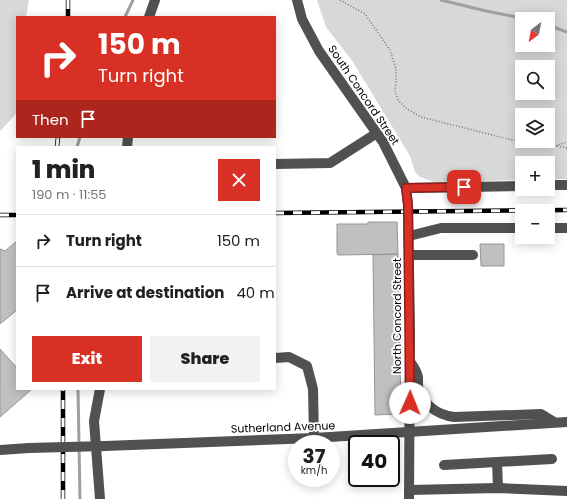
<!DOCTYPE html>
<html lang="en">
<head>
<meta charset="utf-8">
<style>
  :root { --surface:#fff; --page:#f2f2f2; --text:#202124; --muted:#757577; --line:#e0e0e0; --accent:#d93025 }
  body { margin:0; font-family:Poppins,sans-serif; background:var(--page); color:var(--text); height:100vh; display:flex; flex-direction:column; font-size:15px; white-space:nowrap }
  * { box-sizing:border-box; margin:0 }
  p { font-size:13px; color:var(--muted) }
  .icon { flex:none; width:22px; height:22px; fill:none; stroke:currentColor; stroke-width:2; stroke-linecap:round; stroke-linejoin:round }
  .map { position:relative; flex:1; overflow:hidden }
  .side { position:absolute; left:16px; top:146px; width:260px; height:244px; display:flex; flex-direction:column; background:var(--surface); border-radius:0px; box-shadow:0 2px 10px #0003 }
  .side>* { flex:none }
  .top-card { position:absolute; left:16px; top:16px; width:260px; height:122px; border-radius:0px; box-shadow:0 2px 10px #0003; background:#d93025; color:#fff; overflow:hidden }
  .needle { width:26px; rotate:212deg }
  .fabs { position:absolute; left:515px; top:12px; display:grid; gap:8px }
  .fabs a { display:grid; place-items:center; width:40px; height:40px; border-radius:0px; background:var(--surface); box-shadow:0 2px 10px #0003; font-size:20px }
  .speed { position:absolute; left:288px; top:435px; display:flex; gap:8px; font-size:20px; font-weight:700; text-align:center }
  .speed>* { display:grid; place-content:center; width:52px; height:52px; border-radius:50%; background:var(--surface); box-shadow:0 2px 10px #0003; line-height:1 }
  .speed small { font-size:10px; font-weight:400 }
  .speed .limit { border:2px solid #111; border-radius:6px; background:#fff; color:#111 }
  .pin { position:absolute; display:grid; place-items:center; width:34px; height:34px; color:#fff; margin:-17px; border-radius:8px; box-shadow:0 2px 6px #0006 }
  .me { position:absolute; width:44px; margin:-22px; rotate:1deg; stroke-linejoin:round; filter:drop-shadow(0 0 3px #0008) }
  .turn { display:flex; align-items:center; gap:14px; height:84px; padding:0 16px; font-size:18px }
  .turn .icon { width:52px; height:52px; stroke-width:2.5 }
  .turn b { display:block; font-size:28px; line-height:34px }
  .then { display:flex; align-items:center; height:38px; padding:0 16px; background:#0003; gap:8px; font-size:15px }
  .round { display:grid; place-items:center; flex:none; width:42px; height:42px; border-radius:0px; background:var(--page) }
  .overview { display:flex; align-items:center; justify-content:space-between; height:68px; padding:0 16px }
  h1 { font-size:24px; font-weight:800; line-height:30px }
  .cta { display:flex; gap:8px; margin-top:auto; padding:8px 16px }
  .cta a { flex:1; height:46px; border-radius:0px; background:var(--accent); color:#fff; font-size:16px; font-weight:800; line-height:46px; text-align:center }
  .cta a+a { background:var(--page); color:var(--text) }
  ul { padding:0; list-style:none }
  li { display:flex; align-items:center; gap:12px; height:52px; padding:0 16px; border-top:1px solid var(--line) }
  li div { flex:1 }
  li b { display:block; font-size:15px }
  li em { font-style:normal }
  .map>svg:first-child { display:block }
  .green { fill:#d8d8d8; fill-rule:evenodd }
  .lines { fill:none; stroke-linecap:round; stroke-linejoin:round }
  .stream { stroke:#9f9f9f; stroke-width:3 }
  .building { fill:#c0c0c0; stroke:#959595 }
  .path { stroke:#737373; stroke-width:1.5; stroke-dasharray:1 2; stroke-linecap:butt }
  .minor { stroke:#515151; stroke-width:10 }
  .rail-casing { stroke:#000; stroke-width:4.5 }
  .rail { stroke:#fff; stroke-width:3; stroke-dasharray:9; stroke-linecap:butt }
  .minor-bridge { stroke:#515151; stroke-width:10 }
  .route-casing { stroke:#8d1f18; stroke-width:10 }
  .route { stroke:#d93025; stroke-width:7 }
  .labels { text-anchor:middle; stroke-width:3.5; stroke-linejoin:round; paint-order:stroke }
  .street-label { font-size:11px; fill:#000; stroke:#fff }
</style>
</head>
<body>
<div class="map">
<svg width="567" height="499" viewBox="0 0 567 499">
  <rect width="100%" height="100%" fill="#fff"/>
  <!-- green -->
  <g class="green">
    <polygon points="0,0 29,0 26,17 17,17 17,113 0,131"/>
    <path d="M317 0H567V179H548V163H522V180L434 182 420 177 415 172 410 156 353 62 326 27ZM522 19H548V45H522ZM522 67H548V93H522ZM522 115H548V141H522Z"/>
  </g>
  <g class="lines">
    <!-- stream -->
    <g class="stream">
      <polyline points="441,0 486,11 526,19"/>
      <polyline points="125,17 133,0"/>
      <polyline points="548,25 567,32"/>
      <polyline points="77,147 80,137"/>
      <polyline points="78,389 80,499"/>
    </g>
  </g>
  <!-- building -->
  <g class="building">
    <polygon points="368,222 397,222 398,254 338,255 337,253 337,224 368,224"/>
    <polygon points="17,241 17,310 0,324 0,249 5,251"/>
    <polygon points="480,244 504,244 504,266 481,266"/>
    <polygon points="398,254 401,413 399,414 375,415 373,255"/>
    <polygon points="0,349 17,368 17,389 32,389 0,417"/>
  </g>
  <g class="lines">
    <!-- path -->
    <g class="path">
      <polyline points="340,0 365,14 390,50 396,69 396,83 395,91 398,100 407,109 421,117 512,140 555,146 567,142"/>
      <polyline points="557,146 567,148"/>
    </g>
    <!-- minor -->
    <g class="minor">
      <polyline points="297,0 302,19 319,51 383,142 406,188 408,205 410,330 409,499"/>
      <polyline points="149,17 155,0"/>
      <polyline points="127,147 128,137"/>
      <polyline points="275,164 330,163 377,133"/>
      <polyline points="548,185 567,185"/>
      <polyline points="406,188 522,186"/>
      <polyline points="548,228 567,228"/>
      <polyline points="409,236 441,228 522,228"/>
      <polyline points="409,255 473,255"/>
      <polyline points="275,358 289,357 307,366 313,389 314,438"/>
      <path d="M411 363C414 367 417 372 418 377 418 380 418 383 418 386 422 404 437 415 454 417L541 414 554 422"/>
      <polyline points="105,446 314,438 567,422"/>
      <polyline points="0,450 29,448"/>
      <polyline points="497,462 498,488"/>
      <polyline points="444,465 552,459"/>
      <polyline points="409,490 498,488 567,491"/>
      <polyline points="100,499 94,421 100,389"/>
    </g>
    <defs>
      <g id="rail">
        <polyline points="68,0 68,17"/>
        <polyline points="57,147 58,137"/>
        <polyline points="275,213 567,210"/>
        <polyline points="0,215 17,215"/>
        <polyline points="63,499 63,389"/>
      </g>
    </defs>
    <!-- rail casing -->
    <use href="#rail" class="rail-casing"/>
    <!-- rail -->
    <use href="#rail" class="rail"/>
    <!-- minor-bridge -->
    <polyline class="minor-bridge" points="29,448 105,446"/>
  </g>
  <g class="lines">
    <defs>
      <polyline id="route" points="410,403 408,205 406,188 464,187"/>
    </defs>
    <!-- route casing -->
    <use href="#route" class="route-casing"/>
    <!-- route -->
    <use href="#route" class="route"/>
  </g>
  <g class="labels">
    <!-- street labels -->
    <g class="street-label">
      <text transform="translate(364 95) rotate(56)" y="4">South Concord Street</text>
      <text transform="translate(397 316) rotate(-90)" y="4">North Concord Street</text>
      <text transform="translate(283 427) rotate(-2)" y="4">Sutherland Avenue</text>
    </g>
  </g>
</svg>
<div class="fabs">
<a><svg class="needle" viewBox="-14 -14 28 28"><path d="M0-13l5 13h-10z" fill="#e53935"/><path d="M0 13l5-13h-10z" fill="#757577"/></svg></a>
<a><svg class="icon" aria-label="search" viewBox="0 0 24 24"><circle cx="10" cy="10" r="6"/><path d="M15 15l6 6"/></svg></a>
<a><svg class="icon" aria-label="layers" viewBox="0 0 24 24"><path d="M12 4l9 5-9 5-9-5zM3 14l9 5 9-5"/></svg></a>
<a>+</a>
<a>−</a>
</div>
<div class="speed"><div>37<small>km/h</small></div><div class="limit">40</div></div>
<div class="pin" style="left:464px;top:187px;background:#d93025"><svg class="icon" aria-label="arrive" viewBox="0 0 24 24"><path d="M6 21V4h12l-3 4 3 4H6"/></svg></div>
<svg class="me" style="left:410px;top:403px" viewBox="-20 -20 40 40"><circle r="19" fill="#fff"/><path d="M0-13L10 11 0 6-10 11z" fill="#d93025"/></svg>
<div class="top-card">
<div class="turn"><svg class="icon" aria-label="right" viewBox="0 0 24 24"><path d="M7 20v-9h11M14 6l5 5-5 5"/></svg><div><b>150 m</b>Turn right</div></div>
<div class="then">Then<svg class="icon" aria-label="arrive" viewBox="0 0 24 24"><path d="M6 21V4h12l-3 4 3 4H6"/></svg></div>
</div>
<section class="side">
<div class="overview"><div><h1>1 min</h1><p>190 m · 11:55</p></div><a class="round" style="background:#d93025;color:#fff"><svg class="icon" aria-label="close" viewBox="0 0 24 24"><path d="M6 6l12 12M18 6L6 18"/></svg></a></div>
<ul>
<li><svg class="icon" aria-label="right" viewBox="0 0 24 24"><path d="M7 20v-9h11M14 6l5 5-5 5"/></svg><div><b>Turn right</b></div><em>150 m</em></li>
<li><svg class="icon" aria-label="arrive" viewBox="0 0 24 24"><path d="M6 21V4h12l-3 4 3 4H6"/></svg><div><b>Arrive at destination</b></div><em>40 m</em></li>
</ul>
<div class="cta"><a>Exit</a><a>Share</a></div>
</section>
</div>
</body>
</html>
